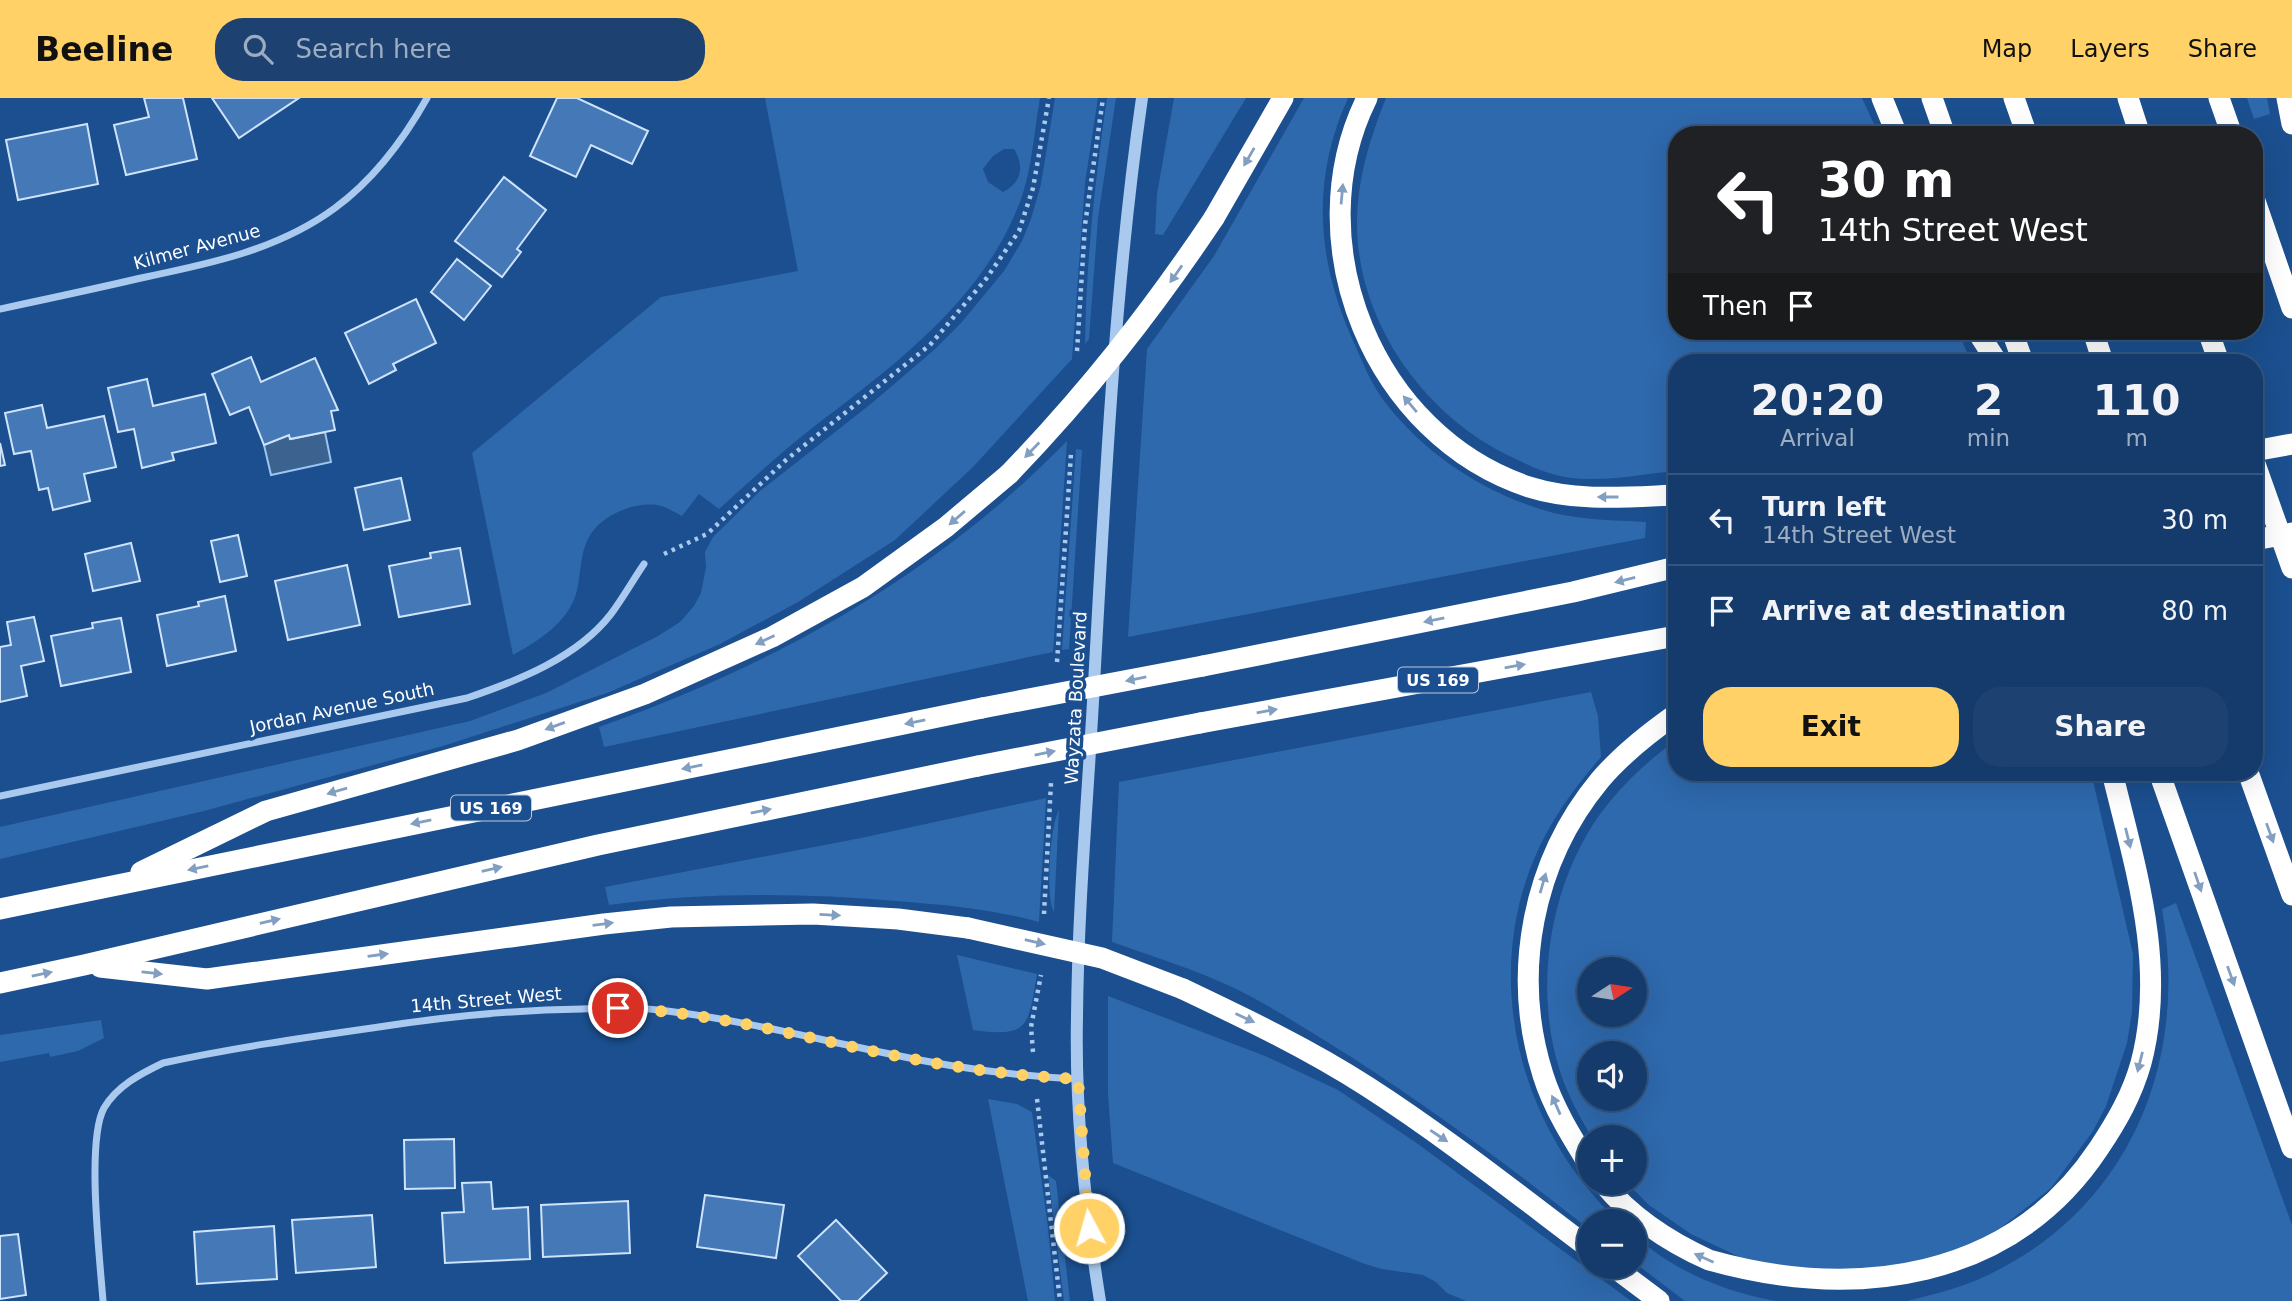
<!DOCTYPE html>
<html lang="en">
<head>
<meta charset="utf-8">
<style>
  :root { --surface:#143b6b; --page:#1d4271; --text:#f1f3f6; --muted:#9dadc1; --line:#33557e; --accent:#ffd166 }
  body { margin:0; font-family:"DejaVu Sans",sans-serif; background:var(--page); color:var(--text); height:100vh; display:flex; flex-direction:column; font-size:26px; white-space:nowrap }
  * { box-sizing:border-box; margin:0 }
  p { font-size:23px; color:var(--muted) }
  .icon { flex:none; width:38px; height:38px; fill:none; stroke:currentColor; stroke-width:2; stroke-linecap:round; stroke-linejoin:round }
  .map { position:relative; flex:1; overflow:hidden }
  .panel { position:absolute; left:1668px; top:256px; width:595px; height:427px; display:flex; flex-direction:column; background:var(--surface); border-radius:28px; box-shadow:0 7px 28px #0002,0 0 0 2px var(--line) }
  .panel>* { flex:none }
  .top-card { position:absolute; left:1668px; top:28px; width:595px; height:214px; border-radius:28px; box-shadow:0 7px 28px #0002,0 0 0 2px var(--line); background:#202124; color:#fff; overflow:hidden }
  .needle { width:46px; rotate:78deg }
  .buttons { position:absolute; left:1577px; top:859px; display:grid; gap:14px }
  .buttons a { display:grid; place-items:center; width:70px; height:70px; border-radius:50%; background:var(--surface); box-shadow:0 7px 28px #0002,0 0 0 2px var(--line); font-size:35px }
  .pin { position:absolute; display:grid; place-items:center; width:60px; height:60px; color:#fff; margin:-30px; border:4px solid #fff; border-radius:50%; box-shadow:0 2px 7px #0007 }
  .me { position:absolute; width:77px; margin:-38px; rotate:354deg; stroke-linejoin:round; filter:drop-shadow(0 0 5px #0008) }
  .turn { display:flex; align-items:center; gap:24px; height:147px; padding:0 35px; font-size:32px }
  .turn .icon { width:91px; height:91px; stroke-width:2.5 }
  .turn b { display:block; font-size:49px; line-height:60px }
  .then { display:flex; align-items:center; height:66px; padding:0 35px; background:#0003; gap:14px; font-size:26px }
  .eta { display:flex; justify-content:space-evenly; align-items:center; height:119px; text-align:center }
  .eta b { font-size:42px; font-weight:600; line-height:49px }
  .cta { display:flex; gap:14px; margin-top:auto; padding:14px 35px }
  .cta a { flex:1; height:80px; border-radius:28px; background:var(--accent); color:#111; font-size:28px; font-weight:600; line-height:80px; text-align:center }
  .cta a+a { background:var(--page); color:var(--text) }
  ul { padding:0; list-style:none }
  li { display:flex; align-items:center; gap:21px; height:91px; padding:0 35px; border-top:2px solid var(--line) }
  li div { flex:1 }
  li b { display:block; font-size:26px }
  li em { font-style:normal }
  header { display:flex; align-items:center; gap:42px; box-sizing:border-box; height:98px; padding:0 35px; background:var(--accent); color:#111 }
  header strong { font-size:33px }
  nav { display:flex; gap:38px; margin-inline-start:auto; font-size:24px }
  .search { width:490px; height:63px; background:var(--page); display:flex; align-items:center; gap:18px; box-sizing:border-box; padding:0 24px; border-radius:28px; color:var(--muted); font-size:26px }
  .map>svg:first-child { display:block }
  .green { fill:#2e69ad; fill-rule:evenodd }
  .water { fill:#3c6290; stroke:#9cc4f0; stroke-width:2 }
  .building { fill:#4478b7; stroke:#cfe3fa; stroke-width:2 }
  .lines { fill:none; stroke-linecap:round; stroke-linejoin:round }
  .path { stroke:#a9c9ee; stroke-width:4.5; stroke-dasharray:3.5 5; stroke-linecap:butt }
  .minor { stroke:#a9c9ee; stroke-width:7 }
  .tertiary { stroke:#a9c9ee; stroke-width:12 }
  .motorway { stroke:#fff; stroke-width:21 }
  .motorway-bridge { stroke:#fff; stroke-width:21 }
  .oneway { fill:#829ec1 }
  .route { stroke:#ffd166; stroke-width:12; stroke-dasharray:0 21.6 }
  .labels { text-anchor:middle; stroke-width:7; stroke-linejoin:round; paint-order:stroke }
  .shield { fill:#1b4f8f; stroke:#bbcadd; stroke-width:2 }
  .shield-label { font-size:16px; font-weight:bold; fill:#fff }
  .street-label { font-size:18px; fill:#fff; stroke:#1b4f8f }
</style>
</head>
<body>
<header>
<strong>Beeline</strong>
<div class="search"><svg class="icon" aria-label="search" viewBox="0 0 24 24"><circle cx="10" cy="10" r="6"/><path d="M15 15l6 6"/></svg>Search here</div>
<nav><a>Map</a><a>Layers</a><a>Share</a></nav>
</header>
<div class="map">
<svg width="2292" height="1203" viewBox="0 0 2292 1203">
  <rect width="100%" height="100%" fill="#1b4f8f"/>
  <!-- green -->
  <g class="green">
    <path d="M765 0H1040C1034 34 1032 72 1020 104 982 204 893 268 811 331 779 356 749 384 719 411L699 396 682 418C674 414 665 408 657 407 632 404 599 418 588 441 578 461 582 485 573 504 561 529 536 544 513 557L472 355 661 199 798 173ZM1004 51H1014C1025 69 1021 85 1003 94L988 84 983 71 993 58Z"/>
    <polygon points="1055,0 1098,0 1085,85 1072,261 973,369 895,442 798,504 720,546 607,595 443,648 204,713 0,761 0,729 470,623 546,595 658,538 680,524 694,508 701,495 706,469 705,454 713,439 760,393 872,305 934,252 961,225 1004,173 1022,143 1031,121 1041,86"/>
    <path d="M1107 0H1116L1098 120 1089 241 1085 246C1086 163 1095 82 1107 0Z"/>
    <polygon points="1174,0 1246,0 1163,137 1155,136 1157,96"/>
    <path d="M1304 0H1348C1310 84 1317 165 1355 247 1364 268 1373 290 1388 308 1426 356 1482 393 1540 411 1574 422 1611 422 1646 424L1645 440 1128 539 1147 251 1214 158Z"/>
    <path d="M1386 0H1862L1879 37H1676V233H1958L1971 264H1676V373C1643 376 1605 384 1571 380 1551 377 1533 370 1516 361 1426 321 1356 224 1357 123 1358 79 1370 40 1386 0Z"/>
    <polygon points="2247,0 2267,0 2270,16 2254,21"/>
    <path d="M1067 343 1053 554 604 649 599 629C775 567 936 477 1067 343Z"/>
    <polygon points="1076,351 1082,352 1069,551 1062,552"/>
    <path d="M1591 594 1598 618 1601 659C1574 690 1550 723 1534 761 1482 886 1521 1032 1618 1123L1589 1124V1131C1504 1064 1416 999 1324 942 1294 924 1264 904 1232 889 1193 871 1152 858 1112 844L1119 684Z"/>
    <path d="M1676 642V674H2091L2133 856 2132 914 2127 945 2106 1008 2093 1033 2051 1090 2002 1129 1969 1148 1936 1161 1862 1177 1746 1162 1691 1136 1649 1107 1627 1085H1634V1040H1592C1583 1024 1574 1009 1567 992 1532 909 1545 800 1594 725 1616 692 1645 665 1676 642ZM1589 872H1634V917H1589ZM1589 956H1634V1001H1589Z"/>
    <path d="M1046 700 1039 824C992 811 945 807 897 803 801 795 705 794 609 807L605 789 861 740Z"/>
    <path d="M1059 712 1054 814C1045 800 1050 727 1059 712Z"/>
    <path d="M2176 805 2292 1127V1203H1907C1934 1196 1962 1190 1988 1177 2131 1109 2189 962 2162 811Z"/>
    <path d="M957 857 1037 876C1028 928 1030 940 973 932Z"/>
    <polygon points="1108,898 1265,958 1338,992 1418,1046 1631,1203 1466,1203 1447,1195 1436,1184 1423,1177 1382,1171 1365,1166 1113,1065 1108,996"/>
    <polygon points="101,922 104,940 78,953 50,959 49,955 0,964 0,937"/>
    <polygon points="988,1001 1017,1006 1032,1014 1048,1129 1055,1203 1028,1203"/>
    <polygon points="1048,1077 1056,1083 1070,1203 1064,1203"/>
    <path d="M1635 1138C1674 1173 1725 1194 1776 1203H1685L1635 1165Z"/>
  </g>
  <!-- water -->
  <polygon class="water" points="325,334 331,364 271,377 264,347 289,337 291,341"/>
  <!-- building -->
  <g class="building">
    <polygon points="144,0 183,0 197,61 126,77 114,27 149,19"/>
    <polygon points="212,0 299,0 239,40"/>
    <polygon points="557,0 577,0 648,33 632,66 591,47 576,79 530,58"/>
    <polygon points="87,26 98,86 18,102 6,42"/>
    <polygon points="504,79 546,112 517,151 521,154 502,179 455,143"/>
    <polygon points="457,161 491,188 464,222 431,194"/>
    <polygon points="416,201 436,245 393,266 396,272 369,286 345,235"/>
    <polygon points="251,259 261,284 315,260 338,312 331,313 335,332 290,341 289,337 264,347 249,309 230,317 212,276"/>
    <polygon points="147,281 153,308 205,296 216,345 172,355 174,362 142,370 134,331 118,334 108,290"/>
    <polygon points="42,307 47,330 104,318 116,369 84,376 90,403 53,412 48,390 39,392 31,353 14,356 5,315"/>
    <polygon points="0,345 5,367 0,368"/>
    <polygon points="401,380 410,422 364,432 355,390"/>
    <polygon points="238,437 247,478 220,484 211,443"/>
    <polygon points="131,445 140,483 93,493 85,456"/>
    <polygon points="460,450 470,506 399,519 389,468 431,460 430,455"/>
    <polygon points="347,467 360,527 288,542 275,483"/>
    <polygon points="225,498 236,553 167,568 157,517 199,508 198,504"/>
    <polygon points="34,519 44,563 21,568 27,598 0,604 0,549 11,547 7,524"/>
    <polygon points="121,520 131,574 61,588 51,538 93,530 92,525"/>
    <polygon points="454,1041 455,1090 405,1091 404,1042"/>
    <polygon points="491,1084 493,1111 528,1109 530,1161 445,1165 442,1115 464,1114 462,1085"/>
    <polygon points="705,1097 784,1107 776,1160 697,1149"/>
    <polygon points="628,1103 630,1155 543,1159 541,1107"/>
    <polygon points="372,1117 376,1169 296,1175 292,1122"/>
    <polygon points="836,1122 887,1175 858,1203 841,1203 798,1158"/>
    <polygon points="274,1128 277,1181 197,1186 194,1134"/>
    <polygon points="18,1136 26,1197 0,1201 0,1138"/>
  </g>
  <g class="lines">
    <!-- path -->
    <g class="path">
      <polyline points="1077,253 1085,127 1103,0"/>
      <polyline points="664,456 707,436 786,362 930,247 986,181 1019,133 1033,90 1049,0"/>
      <polyline points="1057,564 1071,356"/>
      <polyline points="1044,816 1051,685"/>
      <polyline points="1033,954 1031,929 1041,877"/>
      <polyline points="1037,1001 1060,1203"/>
    </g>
    <!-- minor -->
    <g class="minor">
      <path d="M0 211C47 201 94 191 141 180 209 166 278 152 335 110 373 82 404 41 427 0"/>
      <path d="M0 698 467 600C517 583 577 560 611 516 623 500 633 482 644 466"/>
      <path d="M103 1203C100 1162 86 1043 104 1010 117 988 140 976 163 965 232 950 302 940 372 930 442 919 511 912 582 911 610 910 639 909 667 913 740 922 812 940 885 955 949 969 1013 978 1078 981"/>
    </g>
    <!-- tertiary -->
    <path class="tertiary" d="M1100 1203C1085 1110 1075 1014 1077 919 1078 808 1088 697 1094 586 1105 390 1114 194 1142 0"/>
    <!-- motorway -->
    <g class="motorway">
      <path d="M1367 0C1295 145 1374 338 1529 389 1576 404 1627 399 1676 397"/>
      <polyline points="1882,0 1897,37"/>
      <polyline points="1932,0 1945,37"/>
      <polyline points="2014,0 2027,37"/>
      <polyline points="2128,0 2140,37"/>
      <polyline points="2219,0 2232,37"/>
      <polyline points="2287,0 2292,26"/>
      <polyline points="2254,100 2292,210"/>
      <polyline points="1214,120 1283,0"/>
      <polyline points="1977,233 1997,264"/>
      <polyline points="2012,233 2023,264"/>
      <polyline points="2093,233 2103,264"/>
      <polyline points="2208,233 2219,264"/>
      <polyline points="2254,353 2292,346"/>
      <polyline points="2254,363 2292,470"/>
      <polyline points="1203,568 1573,494 1676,469"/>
      <polyline points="1200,625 1676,538"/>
      <polyline points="2159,674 2292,1050"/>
      <polyline points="2248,674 2292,797"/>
      <polyline points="141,774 266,713 518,642 645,596 772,539 863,489 946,429 1009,376"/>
      <polyline points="0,811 982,610"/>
      <polyline points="100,869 207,881 604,826 671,819 813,816 898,821 968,830"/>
      <polyline points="0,885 84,867 598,747 978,668"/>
      <path d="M1183 891C1246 921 1309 951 1368 989 1444 1038 1516 1095 1589 1150"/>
      <path d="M1589 1067C1571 1038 1553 1009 1543 977 1511 876 1532 764 1600 682 1622 656 1649 635 1676 616"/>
      <path d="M1603 1085C1631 1119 1669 1144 1709 1162 1855 1203 2011 1183 2099 1050 2117 1023 2132 997 2141 965 2167 867 2135 769 2112 674"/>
      <polyline points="1614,1169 1659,1203"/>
    </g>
    <!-- motorway-bridge -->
    <g class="motorway-bridge">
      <path d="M1009 376C1088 294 1151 214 1214 120"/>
      <polyline points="2254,442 2292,435"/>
      <polyline points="982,610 1203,568"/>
      <polyline points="978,668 1200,625"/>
      <polyline points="968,830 1102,860 1183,891"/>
    </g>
  </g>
  <!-- one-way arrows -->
  <defs><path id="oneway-solid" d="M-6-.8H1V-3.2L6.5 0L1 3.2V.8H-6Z" transform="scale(1.75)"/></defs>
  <g class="oneway">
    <use href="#oneway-solid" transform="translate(1249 59) rotate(120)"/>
    <use href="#oneway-solid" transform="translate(1342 96) rotate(-85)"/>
    <use href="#oneway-solid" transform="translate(1176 176) rotate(125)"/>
    <use href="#oneway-solid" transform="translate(1410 306) rotate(-130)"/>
    <use href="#oneway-solid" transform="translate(1032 352) rotate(134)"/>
    <use href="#oneway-solid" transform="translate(1608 399) rotate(180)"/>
    <use href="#oneway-solid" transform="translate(957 420) rotate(139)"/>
    <use href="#oneway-solid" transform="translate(1625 482) rotate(166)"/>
    <use href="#oneway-solid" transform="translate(1434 522) rotate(169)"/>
    <use href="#oneway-solid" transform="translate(765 542) rotate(155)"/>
    <use href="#oneway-solid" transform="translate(1515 568) rotate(-10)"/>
    <use href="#oneway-solid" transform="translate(1136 581) rotate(169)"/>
    <use href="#oneway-solid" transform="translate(1267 613) rotate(-10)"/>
    <use href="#oneway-solid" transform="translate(915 624) rotate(169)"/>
    <use href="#oneway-solid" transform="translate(555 628) rotate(160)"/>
    <use href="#oneway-solid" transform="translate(1045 655) rotate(-11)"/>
    <use href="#oneway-solid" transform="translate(692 669) rotate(169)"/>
    <use href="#oneway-solid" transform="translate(337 693) rotate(164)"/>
    <use href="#oneway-solid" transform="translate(761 713) rotate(-12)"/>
    <use href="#oneway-solid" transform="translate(421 724) rotate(169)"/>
    <use href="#oneway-solid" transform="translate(2270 735) rotate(70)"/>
    <use href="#oneway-solid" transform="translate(2128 740) rotate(76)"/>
    <use href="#oneway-solid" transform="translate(198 770) rotate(168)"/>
    <use href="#oneway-solid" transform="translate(492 771) rotate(-13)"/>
    <use href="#oneway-solid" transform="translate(2198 784) rotate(71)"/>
    <use href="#oneway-solid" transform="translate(1543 785) rotate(-74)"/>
    <use href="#oneway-solid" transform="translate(830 817) rotate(3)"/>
    <use href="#oneway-solid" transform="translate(270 823) rotate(-13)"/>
    <use href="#oneway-solid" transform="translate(603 826) rotate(-7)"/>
    <use href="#oneway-solid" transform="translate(1035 844) rotate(13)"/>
    <use href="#oneway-solid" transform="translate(378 857) rotate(-8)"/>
    <use href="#oneway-solid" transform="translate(152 875) rotate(6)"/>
    <use href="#oneway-solid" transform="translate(42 876) rotate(-12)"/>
    <use href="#oneway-solid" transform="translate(2231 878) rotate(70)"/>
    <use href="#oneway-solid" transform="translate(1245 920) rotate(25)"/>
    <use href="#oneway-solid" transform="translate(2140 964) rotate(104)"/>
    <use href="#oneway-solid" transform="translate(1556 1007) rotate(-114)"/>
    <use href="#oneway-solid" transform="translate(1439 1038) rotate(34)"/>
    <use href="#oneway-solid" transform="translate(1704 1160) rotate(-156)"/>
  </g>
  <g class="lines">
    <!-- route -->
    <path class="route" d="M618 910C710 914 798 938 887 956 950 969 1014 978 1078 981L1089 1130"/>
  </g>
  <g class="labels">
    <!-- shield labels -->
    <g class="shield">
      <rect x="1398" y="569.5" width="80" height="25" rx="5"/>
      <rect x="451" y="697.5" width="80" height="25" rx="5"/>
    </g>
    <g class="shield-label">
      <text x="1438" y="588">US 169</text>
      <text x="491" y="716">US 169</text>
    </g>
    <!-- street labels -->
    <g class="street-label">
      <text transform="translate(197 149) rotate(-15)" y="6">Kilmer Avenue</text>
      <text transform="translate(1076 600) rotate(-87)" y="6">Wayzata Boulevard</text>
      <text transform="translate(342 610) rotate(-12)" y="6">Jordan Avenue South</text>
      <text transform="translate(486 902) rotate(-5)" y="6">14th Street West</text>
    </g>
  </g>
</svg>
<div class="buttons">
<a><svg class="needle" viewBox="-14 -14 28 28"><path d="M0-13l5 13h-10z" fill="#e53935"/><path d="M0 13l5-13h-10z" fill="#9dadc1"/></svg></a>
<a><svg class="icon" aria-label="sound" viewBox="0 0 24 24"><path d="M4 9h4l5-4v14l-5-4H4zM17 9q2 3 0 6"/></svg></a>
<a>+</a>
<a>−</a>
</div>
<div class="pin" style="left:618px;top:910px;background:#d93025"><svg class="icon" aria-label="arrive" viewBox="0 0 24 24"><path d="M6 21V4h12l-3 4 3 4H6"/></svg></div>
<svg class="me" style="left:1089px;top:1130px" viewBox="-20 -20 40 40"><circle r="17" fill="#ffd166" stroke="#fff" stroke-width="3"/><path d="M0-11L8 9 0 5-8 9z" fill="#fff"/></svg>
<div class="top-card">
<div class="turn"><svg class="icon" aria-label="left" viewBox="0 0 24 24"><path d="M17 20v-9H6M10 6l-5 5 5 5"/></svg><div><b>30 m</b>14th Street West</div></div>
<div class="then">Then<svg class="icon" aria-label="arrive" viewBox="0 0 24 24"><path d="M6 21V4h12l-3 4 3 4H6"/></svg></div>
</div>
<section class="panel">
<div class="eta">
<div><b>20:20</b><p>Arrival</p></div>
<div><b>2</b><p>min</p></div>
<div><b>110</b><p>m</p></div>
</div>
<ul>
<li><svg class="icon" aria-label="left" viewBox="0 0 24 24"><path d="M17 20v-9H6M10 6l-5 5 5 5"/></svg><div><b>Turn left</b><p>14th Street West</p></div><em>30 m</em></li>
<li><svg class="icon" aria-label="arrive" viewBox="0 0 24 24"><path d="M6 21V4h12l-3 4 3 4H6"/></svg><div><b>Arrive at destination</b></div><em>80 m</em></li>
</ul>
<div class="cta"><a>Exit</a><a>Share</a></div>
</section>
</div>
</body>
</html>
